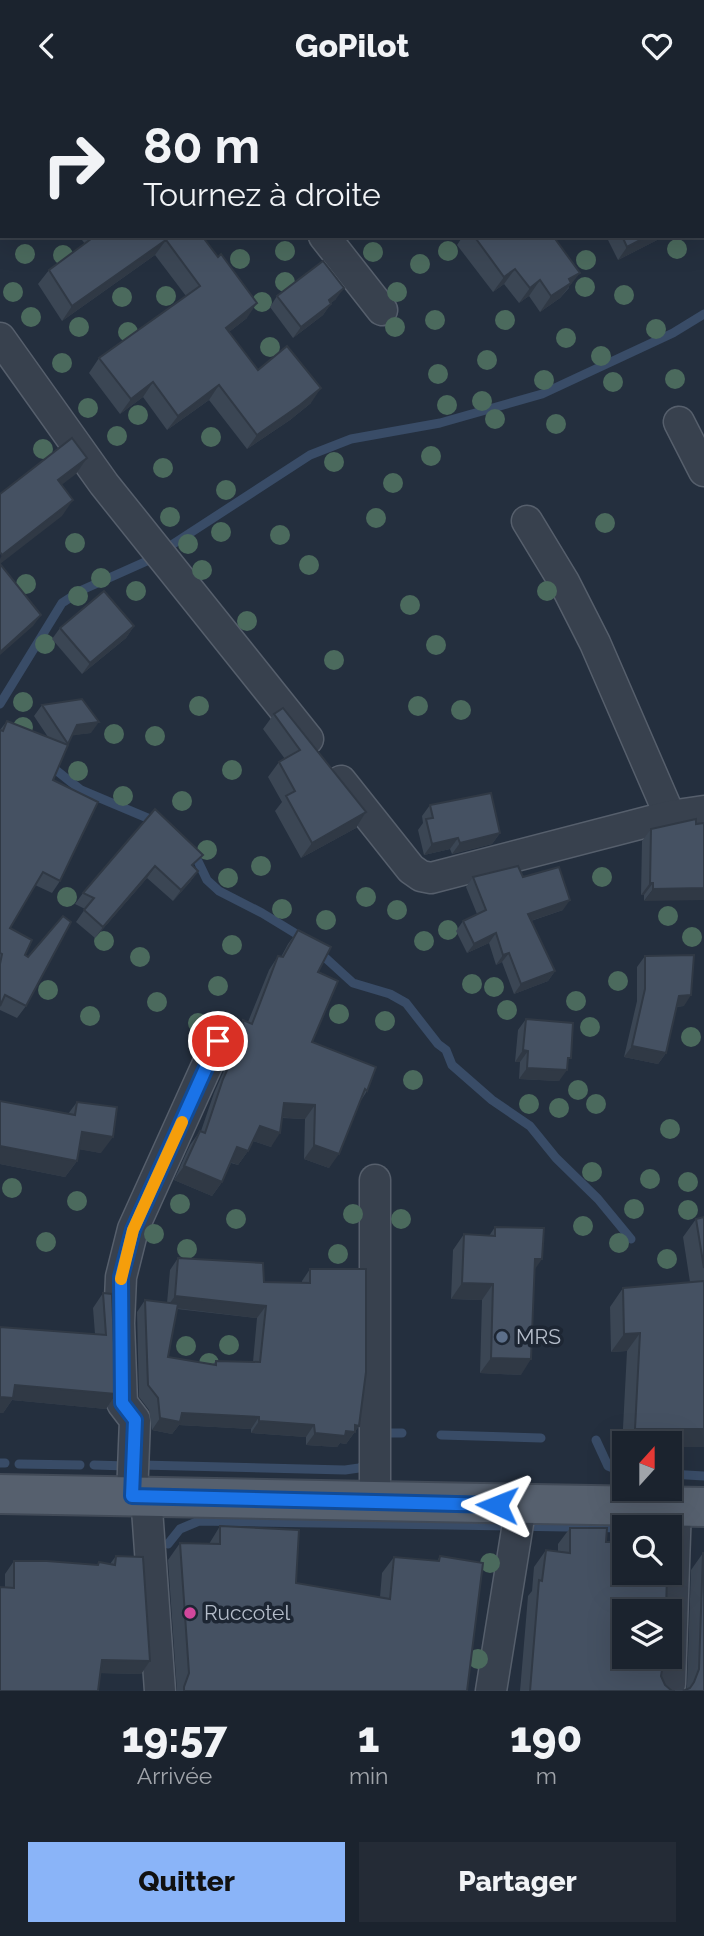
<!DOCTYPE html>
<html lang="fr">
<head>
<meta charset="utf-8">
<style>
  :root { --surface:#1b232e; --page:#242b36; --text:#f1f3f6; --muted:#a0a4aa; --line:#39404a; --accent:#8ab4f8 }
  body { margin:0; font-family:Raleway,sans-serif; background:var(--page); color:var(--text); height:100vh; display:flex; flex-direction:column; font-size:26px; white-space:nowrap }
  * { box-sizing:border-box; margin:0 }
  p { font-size:23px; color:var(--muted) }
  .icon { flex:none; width:38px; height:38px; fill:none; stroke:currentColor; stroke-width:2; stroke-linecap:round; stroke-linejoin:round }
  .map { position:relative; height:1600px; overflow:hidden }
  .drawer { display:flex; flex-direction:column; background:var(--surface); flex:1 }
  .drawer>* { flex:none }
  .top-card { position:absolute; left:0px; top:0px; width:705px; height:147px; box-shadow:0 7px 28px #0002,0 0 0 2px var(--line); background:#1b232e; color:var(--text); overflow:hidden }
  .needle { width:46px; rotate:21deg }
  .buttons { position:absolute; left:612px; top:1340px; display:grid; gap:14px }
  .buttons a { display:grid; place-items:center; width:70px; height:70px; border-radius:0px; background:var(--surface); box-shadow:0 7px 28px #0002,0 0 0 2px var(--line); font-size:35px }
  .pin { position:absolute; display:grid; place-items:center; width:60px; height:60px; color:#fff; margin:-30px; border:4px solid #fff; border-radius:50%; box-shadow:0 2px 7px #0007 }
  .me { position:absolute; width:77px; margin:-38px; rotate:272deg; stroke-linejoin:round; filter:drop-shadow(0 0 5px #0008) }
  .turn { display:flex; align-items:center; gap:24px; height:147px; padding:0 28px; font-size:32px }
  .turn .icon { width:91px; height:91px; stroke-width:2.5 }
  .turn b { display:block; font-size:49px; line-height:60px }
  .eta { display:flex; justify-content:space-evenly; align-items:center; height:119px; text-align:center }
  .eta b { font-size:42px; font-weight:800; line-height:49px }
  .button { display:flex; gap:14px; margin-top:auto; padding:14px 28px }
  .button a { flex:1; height:80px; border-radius:0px; background:var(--accent); color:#111; font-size:28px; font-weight:800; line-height:80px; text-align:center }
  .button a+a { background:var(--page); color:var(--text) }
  header { display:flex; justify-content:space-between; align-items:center; height:91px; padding:0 28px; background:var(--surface); font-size:32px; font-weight:800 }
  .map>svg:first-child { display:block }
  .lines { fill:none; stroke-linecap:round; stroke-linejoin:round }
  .stream { stroke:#394c67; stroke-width:9 }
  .street-casing { stroke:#565f6c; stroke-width:33 }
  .primary-casing { stroke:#414a57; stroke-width:42 }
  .street { stroke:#38414e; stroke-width:30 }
  .primary { stroke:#56606e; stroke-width:38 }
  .tree { fill:#4b6a5d }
  .wall { fill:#3b4654; fill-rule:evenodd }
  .shaded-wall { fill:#303945 }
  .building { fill:#455162; stroke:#303945; stroke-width:2 }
  .route-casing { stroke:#114b97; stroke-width:18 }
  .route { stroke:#1a73e8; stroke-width:12 }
  .slow { stroke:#f59e0b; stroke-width:12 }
  .service-dot { fill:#5c6f8a; stroke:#1d2633; stroke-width:2.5 }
  .hotel-dot { fill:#d1479c; stroke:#1d2633; stroke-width:2.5 }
  .labels { text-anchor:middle; stroke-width:7; stroke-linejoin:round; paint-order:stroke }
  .poi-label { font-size:21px; fill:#b4bcc9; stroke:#1d2633; text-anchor:start }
</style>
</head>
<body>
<header><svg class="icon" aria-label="back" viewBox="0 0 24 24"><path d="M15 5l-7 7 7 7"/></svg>GoPilot<svg class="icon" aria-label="heart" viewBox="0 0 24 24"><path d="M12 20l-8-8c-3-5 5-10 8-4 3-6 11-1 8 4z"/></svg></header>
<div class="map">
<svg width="704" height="1600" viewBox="0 0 704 1600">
  <rect width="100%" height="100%" fill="#242f3e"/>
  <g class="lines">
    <!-- stream -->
    <g class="stream">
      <polyline points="0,613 62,512 82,499 147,470 310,364 351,348 440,332 542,303 673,242 704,223"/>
      <polyline points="47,672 81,699 157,731"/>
      <polyline points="194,762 207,789 219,800 262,822 303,847"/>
      <polyline points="319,861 353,892 390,903 406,912 438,953 446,959 452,974 492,1009 530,1035 556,1067 598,1108 631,1148"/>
      <polyline points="385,1335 385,1342 402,1342"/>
      <polyline points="441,1344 541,1347"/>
      <polyline points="596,1349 608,1375 625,1382"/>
      <polyline points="0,1372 5,1372"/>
      <polyline points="19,1373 80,1374"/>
      <polyline points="94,1374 127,1375"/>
      <polyline points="141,1374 345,1379 359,1377 369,1371"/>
      <polyline points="670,1383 704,1385"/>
      <polyline points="168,1453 180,1438 199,1430 625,1437"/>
    </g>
    <defs>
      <g id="street">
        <polyline points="210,0 211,2"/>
        <polyline points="612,0 613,2"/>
        <polyline points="324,145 382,219"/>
        <polyline points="0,247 104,393 308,648"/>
        <polyline points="679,331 704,380"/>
        <polyline points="527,430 564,491 595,552 670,725"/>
        <polyline points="341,690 411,778 421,785 431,787 670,725 704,720"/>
        <polyline points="375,1089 375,1410"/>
        <polyline points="146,1404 160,1600"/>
        <polyline points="132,1405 135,1329 122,1312 119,1232 121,1186 133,1138 218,950"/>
        <polyline points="491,1600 521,1414"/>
        <polyline points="667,1600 670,1593 676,1415"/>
      </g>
      <polyline id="primary" points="0,1403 704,1416"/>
    </defs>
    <!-- street casing -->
    <use href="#street" class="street-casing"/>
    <!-- primary casing -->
    <use href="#primary" class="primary-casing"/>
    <!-- street -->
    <use href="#street" class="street"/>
    <!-- primary -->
    <use href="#primary" class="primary"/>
  </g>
  <!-- trees -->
  <g class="tree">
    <circle cx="677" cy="158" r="10"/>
    <circle cx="285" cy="160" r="10"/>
    <circle cx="448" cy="160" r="10"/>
    <circle cx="373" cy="161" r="10"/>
    <circle cx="25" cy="163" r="10"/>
    <circle cx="63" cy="164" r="10"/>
    <circle cx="240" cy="168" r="10"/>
    <circle cx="586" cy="169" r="10"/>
    <circle cx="420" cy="173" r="10"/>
    <circle cx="285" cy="191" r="10"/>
    <circle cx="585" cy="196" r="10"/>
    <circle cx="13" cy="201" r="10"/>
    <circle cx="397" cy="201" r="10"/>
    <circle cx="624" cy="204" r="10"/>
    <circle cx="166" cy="205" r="10"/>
    <circle cx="122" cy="206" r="10"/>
    <circle cx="262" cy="211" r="10"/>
    <circle cx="31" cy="226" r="10"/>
    <circle cx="435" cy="229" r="10"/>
    <circle cx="505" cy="229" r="10"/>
    <circle cx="79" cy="236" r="10"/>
    <circle cx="395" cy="236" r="10"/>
    <circle cx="656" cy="238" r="10"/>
    <circle cx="128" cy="241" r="10"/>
    <circle cx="566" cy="247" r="10"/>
    <circle cx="270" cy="256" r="10"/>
    <circle cx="601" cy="265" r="10"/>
    <circle cx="487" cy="269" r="10"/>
    <circle cx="62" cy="272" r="10"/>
    <circle cx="438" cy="283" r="10"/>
    <circle cx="675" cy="288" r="10"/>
    <circle cx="544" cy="289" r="10"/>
    <circle cx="613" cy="291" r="10"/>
    <circle cx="482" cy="310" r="10"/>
    <circle cx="447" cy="314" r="10"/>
    <circle cx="88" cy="317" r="10"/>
    <circle cx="138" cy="324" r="10"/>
    <circle cx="495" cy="328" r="10"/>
    <circle cx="556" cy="333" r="10"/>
    <circle cx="117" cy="345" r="10"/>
    <circle cx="211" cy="346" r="10"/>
    <circle cx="43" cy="358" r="10"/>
    <circle cx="431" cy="365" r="10"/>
    <circle cx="334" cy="371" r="10"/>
    <circle cx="163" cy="377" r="10"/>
    <circle cx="393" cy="392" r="10"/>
    <circle cx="226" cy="399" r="10"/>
    <circle cx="170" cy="426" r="10"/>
    <circle cx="376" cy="427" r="10"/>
    <circle cx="605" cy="432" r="10"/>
    <circle cx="221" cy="441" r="10"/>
    <circle cx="280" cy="444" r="10"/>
    <circle cx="75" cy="452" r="10"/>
    <circle cx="188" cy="453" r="10"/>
    <circle cx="309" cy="474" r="10"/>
    <circle cx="202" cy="479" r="10"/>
    <circle cx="101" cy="487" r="10"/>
    <circle cx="26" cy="493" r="10"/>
    <circle cx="136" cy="500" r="10"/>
    <circle cx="547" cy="500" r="10"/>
    <circle cx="78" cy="505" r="10"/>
    <circle cx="410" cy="514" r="10"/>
    <circle cx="247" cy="530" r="10"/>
    <circle cx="45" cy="553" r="10"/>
    <circle cx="436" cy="554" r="10"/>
    <circle cx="334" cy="569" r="10"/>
    <circle cx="23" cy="611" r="10"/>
    <circle cx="199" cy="615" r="10"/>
    <circle cx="418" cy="615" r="10"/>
    <circle cx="461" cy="619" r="10"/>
    <circle cx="23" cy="636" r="10"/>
    <circle cx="114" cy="643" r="10"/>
    <circle cx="155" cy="645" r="10"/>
    <circle cx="232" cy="679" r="10"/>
    <circle cx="78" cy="680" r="10"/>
    <circle cx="123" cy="705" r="10"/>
    <circle cx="182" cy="710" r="10"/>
    <circle cx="207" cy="759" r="10"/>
    <circle cx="261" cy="775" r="10"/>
    <circle cx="602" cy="786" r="10"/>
    <circle cx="228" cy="787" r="10"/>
    <circle cx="67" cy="806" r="10"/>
    <circle cx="366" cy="806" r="10"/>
    <circle cx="282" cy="818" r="10"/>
    <circle cx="397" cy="819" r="10"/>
    <circle cx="668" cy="825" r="10"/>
    <circle cx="326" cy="829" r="10"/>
    <circle cx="448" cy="839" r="10"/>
    <circle cx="692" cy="846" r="10"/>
    <circle cx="104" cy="850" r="10"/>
    <circle cx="424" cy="850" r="10"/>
    <circle cx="232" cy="854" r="10"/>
    <circle cx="140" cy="866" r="10"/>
    <circle cx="618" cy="890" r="10"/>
    <circle cx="472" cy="893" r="10"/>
    <circle cx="218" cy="895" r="10"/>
    <circle cx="494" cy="896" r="10"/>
    <circle cx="48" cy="899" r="10"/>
    <circle cx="576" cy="910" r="10"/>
    <circle cx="157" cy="911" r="10"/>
    <circle cx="507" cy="919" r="10"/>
    <circle cx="339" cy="923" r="10"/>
    <circle cx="90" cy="925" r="10"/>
    <circle cx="385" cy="930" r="10"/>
    <circle cx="198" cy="932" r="10"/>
    <circle cx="590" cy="936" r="10"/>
    <circle cx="691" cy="946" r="10"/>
    <circle cx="413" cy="989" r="10"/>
    <circle cx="578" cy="999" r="10"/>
    <circle cx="529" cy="1013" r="10"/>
    <circle cx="596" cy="1013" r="10"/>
    <circle cx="559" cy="1017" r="10"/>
    <circle cx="670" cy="1038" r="10"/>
    <circle cx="592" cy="1081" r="10"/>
    <circle cx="650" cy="1088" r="10"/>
    <circle cx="688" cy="1091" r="10"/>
    <circle cx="12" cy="1097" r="10"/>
    <circle cx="77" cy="1110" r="10"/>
    <circle cx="180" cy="1113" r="10"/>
    <circle cx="634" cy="1118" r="10"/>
    <circle cx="688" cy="1119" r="10"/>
    <circle cx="353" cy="1123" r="10"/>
    <circle cx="236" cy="1128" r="10"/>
    <circle cx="401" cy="1128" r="10"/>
    <circle cx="583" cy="1135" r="10"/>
    <circle cx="154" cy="1143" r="10"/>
    <circle cx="46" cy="1151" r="10"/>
    <circle cx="619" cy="1152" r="10"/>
    <circle cx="187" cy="1158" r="10"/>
    <circle cx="338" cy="1163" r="10"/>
    <circle cx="667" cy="1168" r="10"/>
    <circle cx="229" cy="1254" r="10"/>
    <circle cx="186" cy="1255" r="10"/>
    <circle cx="209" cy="1272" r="10"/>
    <circle cx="490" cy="1472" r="10"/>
    <circle cx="478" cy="1568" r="10"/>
  </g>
  <!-- wall -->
  <g class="wall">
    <polygon points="0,0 2,2 1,135 0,133"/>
    <polygon points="659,0 692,0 689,2 661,2"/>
    <polygon points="79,145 202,145 247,227 229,241 258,279 311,312 290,329 247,358 209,309 167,339 143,306 120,323 89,282 99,267 186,205 155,164 62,230 38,193 49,179 85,153"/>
    <polygon points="463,145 553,145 569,197 560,207 540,221 529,205 519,212 504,193 493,201 457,154"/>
    <polygon points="606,145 665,145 618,169"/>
    <polygon points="277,205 336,208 331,212 323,224 293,247 270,216"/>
    <polygon points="134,535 126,547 82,583 52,548 60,537"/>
    <polygon points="42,614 91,642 72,644 53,689 60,790 52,802 35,794 10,837 25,864 26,915 17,927 0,919 0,639 7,630 48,646 34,625"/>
    <polygon points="274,623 366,721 356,737 301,767 275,720 282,711 268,686 279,671 285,668 263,638"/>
    <polygon points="430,714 500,742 492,753 452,763 450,758 424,764 418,739 423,732 422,725"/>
    <polygon points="155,718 194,776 198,780 190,791 173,810 147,787 95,847 76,831 85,818 75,813 83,802"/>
    <polygon points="704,732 644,810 644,804 641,804 642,750 651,738"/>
    <polygon points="473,786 523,786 563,819 531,830 555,880 548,890 514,903 502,871 496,874 489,852 467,862 456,840 463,830 477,823 466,796"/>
    <polygon points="298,839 318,881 312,951 367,1000 360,1011 329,1077 304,1068 305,1028 282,1027 271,1056 253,1050 248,1060 238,1074 231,1072 222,1091 212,1105 174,1089 190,1054 200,1040 201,1040 214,1002 234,957 234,943 243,929 248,931 269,879 278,865 281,866 288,853"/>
    <polygon points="645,865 684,915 676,916 666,962 658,973 624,966 637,910 637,876"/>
    <polygon points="526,928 567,972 559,990 519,988 520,971 515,971 518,939"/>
    <polygon points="0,1010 68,1023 77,1011 101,1062 79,1058 77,1070 65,1086 0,1073"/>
    <polygon points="704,1126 704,1356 670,1356 670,1353 622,1356 627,1260 611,1261 610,1216 623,1197 690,1191 683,1146 696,1128"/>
    <polygon points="495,1136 535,1179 521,1284 480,1282 482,1209 451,1208 453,1159 464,1143 489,1145"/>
    <path d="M178 1167 264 1191 302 1192V1190L310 1178 359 1335 346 1353 340 1352 337 1356 306 1354V1346L251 1342V1338L179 1334 172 1343 152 1339 149 1319 139 1306 137 1221 145 1209 167 1212 170 1179ZM177 1218 257 1227 253 1271 216 1270 213 1273 168 1266Z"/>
    <polygon points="103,1202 116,1303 106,1318 12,1309 3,1322 0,1236 95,1243 93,1217"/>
    <polygon points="220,1435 296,1492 380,1506 382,1482 394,1466 437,1470 440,1465 467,1600 177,1600 168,1469 180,1452 209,1453"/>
    <polygon points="570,1437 606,1451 615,1459 665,1594 672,1600 675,1600 520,1600 528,1505 532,1500 534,1476 546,1459 558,1460 558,1453"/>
    <polygon points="703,1462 704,1600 686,1599 687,1594 691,1479"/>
    <polygon points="116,1465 150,1570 141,1583 100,1582 5,1496 5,1483 14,1470 97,1474 99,1471 110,1473"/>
  </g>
  <!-- shaded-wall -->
  <g class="shaded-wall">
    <polygon points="648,145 665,145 618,169 627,156"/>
    <polygon points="166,149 155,164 62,230 72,215"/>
    <polygon points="515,178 504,193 493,201 504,186"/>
    <polygon points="580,182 560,207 540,221 551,205 569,188"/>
    <polygon points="540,189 529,205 519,212 530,197"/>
    <polygon points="344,197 336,208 321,220 329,209"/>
    <polygon points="257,212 247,227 215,252 226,237"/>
    <polygon points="331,213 323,224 293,247 301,236"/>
    <polygon points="153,291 143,306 120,323 131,308"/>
    <polygon points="219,294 209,309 167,339 178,325"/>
    <polygon points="321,297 311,312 290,329 247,358 257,344"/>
    <polygon points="87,367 76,383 47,405 58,389"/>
    <polygon points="73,409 62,425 0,473 0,468 2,464"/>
    <polygon points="41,524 33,535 0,564 0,561"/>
    <polygon points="134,535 126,547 82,583 90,572"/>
    <polygon points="99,631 91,642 69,645 77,634"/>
    <polygon points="366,721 356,737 301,767 312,752"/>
    <polygon points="500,742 492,753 452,763 460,752"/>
    <polygon points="458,747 450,758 424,764 432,753"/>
    <polygon points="155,775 147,787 95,847 103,836"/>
    <polygon points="198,780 190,791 173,810 181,799"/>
    <polygon points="650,792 653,792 644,804 641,804"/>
    <polygon points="704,797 704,809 644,810 653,798"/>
    <polygon points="570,809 563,819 521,833 528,823"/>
    <polygon points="496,842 489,852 467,862 474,853"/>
    <polygon points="509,862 502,871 496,874 503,864"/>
    <polygon points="555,880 548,890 514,903 521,893"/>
    <polygon points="691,904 684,915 671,916 679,905"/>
    <polygon points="632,955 666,962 658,973 624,966"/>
    <polygon points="523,959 528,960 520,971 515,971"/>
    <polygon points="527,977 567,979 559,990 519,988"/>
    <polygon points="284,1012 315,1014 305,1028 274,1026"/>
    <polygon points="260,1035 280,1042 271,1056 250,1049"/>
    <polygon points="82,1041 113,1046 101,1062 71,1057"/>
    <polygon points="314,1054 339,1063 329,1077 304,1068"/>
    <polygon points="0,1055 77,1070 65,1086 0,1073"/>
    <polygon points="237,1056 248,1060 238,1074 228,1070"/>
    <polygon points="184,1075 222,1091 212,1105 174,1089"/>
    <polygon points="535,1168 542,1168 531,1184"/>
    <polygon points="462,1192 493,1193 482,1209 451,1208"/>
    <polygon points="175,1205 266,1215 257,1227 167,1216"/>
    <polygon points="640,1242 627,1260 611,1261 624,1243"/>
    <polygon points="491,1267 531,1268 521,1284 480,1282"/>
    <polygon points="15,1294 116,1303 106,1318 12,1309 3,1322 0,1322 0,1306"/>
    <polygon points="182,1322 259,1326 251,1338 179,1334 172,1343 152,1339 160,1327"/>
    <polygon points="259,1330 314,1334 306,1346 251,1342"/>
    <polygon points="355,1334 359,1335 346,1353 340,1352 337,1356 306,1354 315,1342 346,1340"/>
    <polygon points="635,1338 704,1338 704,1356 670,1356 670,1353 625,1353 625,1356 622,1356"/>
    <polygon points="102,1569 150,1570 141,1583 93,1582"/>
  </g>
  <!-- building -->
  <g class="building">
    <polygon points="0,0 196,0 197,2 2,2 2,106 0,103"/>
    <polygon points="297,0 492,0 493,2 294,2"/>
    <polygon points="538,0 608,0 609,2 535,2"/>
    <polygon points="95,145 202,145 218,166 221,163 257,212 226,237 258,279 287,255 321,297 300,314 257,344 219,294 178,325 153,291 131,308 99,267 200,195 166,149 72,215 49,179"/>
    <polygon points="474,145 553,145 580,182 569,188 571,192 551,205 540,189 530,197 515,178 504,186"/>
    <polygon points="622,145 648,145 627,156"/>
    <polygon points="323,170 344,197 329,209 331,213 301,236 277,205"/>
    <polygon points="72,347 87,367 58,389 73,409 2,464 0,461 0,403"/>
    <polygon points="0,473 41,524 0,561"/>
    <polygon points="104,500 134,535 90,572 60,537"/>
    <polygon points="82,608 99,631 77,634 68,653 42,614"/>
    <polygon points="283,617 366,721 312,752 286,705 295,700 279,671 300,659 274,623"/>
    <polygon points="7,630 68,654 53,689 98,711 60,790 43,781 10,837 32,849 25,864 28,866 63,825 71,831 26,915 5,904 0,915 0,873 2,863 0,862 0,639 3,640"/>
    <polygon points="491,702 500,742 460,752 458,747 432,753 426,728 433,727 430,714"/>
    <polygon points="155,718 203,764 192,774 198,780 181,799 155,775 103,836 84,819 94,807 83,802"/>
    <polygon points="696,728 696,733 704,732 704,797 653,798 653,792 650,792 651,738"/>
    <polygon points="518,775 523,786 559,776 570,809 528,823 555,880 521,893 509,862 503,864 496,842 474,853 463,830 486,819 473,786"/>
    <polygon points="298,839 331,856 318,881 338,890 312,951 376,976 367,1000 365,998 339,1063 314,1054 315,1014 284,1012 280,1042 260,1035 248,1060 237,1056 222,1091 184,1075 200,1040 205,1042 223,988 244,943 243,929 252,933 278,865 283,866"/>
    <polygon points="694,864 691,904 679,905 666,962 632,955 645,898 645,865"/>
    <polygon points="526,928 573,932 571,967 568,967 567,979 527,977 528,960 523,959"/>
    <polygon points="0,1010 75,1024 77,1011 117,1016 113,1046 82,1041 77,1070 0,1055"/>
    <polygon points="704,1126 704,1177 696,1128"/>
    <polygon points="495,1136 544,1137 542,1168 535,1168 531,1268 491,1267 493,1193 462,1192 464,1143 495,1145"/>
    <polygon points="178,1167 263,1172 264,1191 310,1192 310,1178 366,1178 366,1281 359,1335 355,1334 355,1341 346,1340 345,1345 315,1342 314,1334 259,1330 259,1326 182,1322 180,1331 160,1327 158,1307 148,1294 145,1209 178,1213 168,1266 216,1274 216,1270 260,1271 266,1215 175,1205"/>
    <polygon points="704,1190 704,1338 635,1338 640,1242 624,1243 623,1197"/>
    <polygon points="103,1202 112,1203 116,1303 15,1294 13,1307 0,1306 0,1236 106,1244"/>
    <polygon points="220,1435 299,1439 296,1492 390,1508 394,1466 439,1470 440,1465 483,1472 467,1600 184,1600 184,1596 189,1582 180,1452 220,1453"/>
    <polygon points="570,1437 607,1437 606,1451 615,1451 615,1459 625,1460 625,1482 667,1482 666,1521 625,1521 625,1566 664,1566 661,1585 665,1594 672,1600 675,1600 530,1600 539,1489 542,1490 546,1459 570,1462"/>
    <polygon points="703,1462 704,1462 704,1600 683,1600 690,1597 694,1591 699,1578"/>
    <polygon points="116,1465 143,1466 150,1570 102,1569 98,1600 0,1600 0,1496 14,1497 14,1470 47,1470 98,1474 99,1471 115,1474"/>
  </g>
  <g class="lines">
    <defs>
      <polyline id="route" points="218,950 133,1139 121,1186 122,1312 135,1329 132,1405 497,1414"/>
    </defs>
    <!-- route casing -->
    <use href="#route" class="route-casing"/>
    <!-- route -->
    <use href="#route" class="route"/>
    <!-- slow -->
    <polyline class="slow" points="121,1188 133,1139 182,1031"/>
  </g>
  <!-- markers -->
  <circle class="service-dot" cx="502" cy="1246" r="7"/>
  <circle class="hotel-dot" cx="190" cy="1522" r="7"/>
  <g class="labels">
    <!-- poi labels -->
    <g class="poi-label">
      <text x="516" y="1253">MRS</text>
      <text x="204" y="1529">Ruccotel</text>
    </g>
  </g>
</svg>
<div class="buttons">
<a><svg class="needle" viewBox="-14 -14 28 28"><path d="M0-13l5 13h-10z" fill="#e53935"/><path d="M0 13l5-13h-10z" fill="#a0a4aa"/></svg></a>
<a><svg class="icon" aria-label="search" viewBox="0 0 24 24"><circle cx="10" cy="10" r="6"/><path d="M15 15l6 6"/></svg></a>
<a><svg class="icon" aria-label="layers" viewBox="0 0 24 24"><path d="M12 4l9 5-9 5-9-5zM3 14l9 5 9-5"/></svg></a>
</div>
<div class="pin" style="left:218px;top:950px;background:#d93025"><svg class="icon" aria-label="arrive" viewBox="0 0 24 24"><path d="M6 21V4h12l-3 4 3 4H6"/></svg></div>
<svg class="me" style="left:497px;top:1414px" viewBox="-20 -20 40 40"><path d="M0-17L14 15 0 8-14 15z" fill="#1a73e8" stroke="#fff" stroke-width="4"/></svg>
<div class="top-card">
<div class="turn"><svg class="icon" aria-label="right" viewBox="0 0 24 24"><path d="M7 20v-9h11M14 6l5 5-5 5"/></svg><div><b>80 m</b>Tournez à droite</div></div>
</div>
</div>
<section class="drawer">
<div class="eta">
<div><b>19:57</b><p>Arrivée</p></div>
<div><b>1</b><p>min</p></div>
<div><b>190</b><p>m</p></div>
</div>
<div class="button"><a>Quitter</a><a>Partager</a></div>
</section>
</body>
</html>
